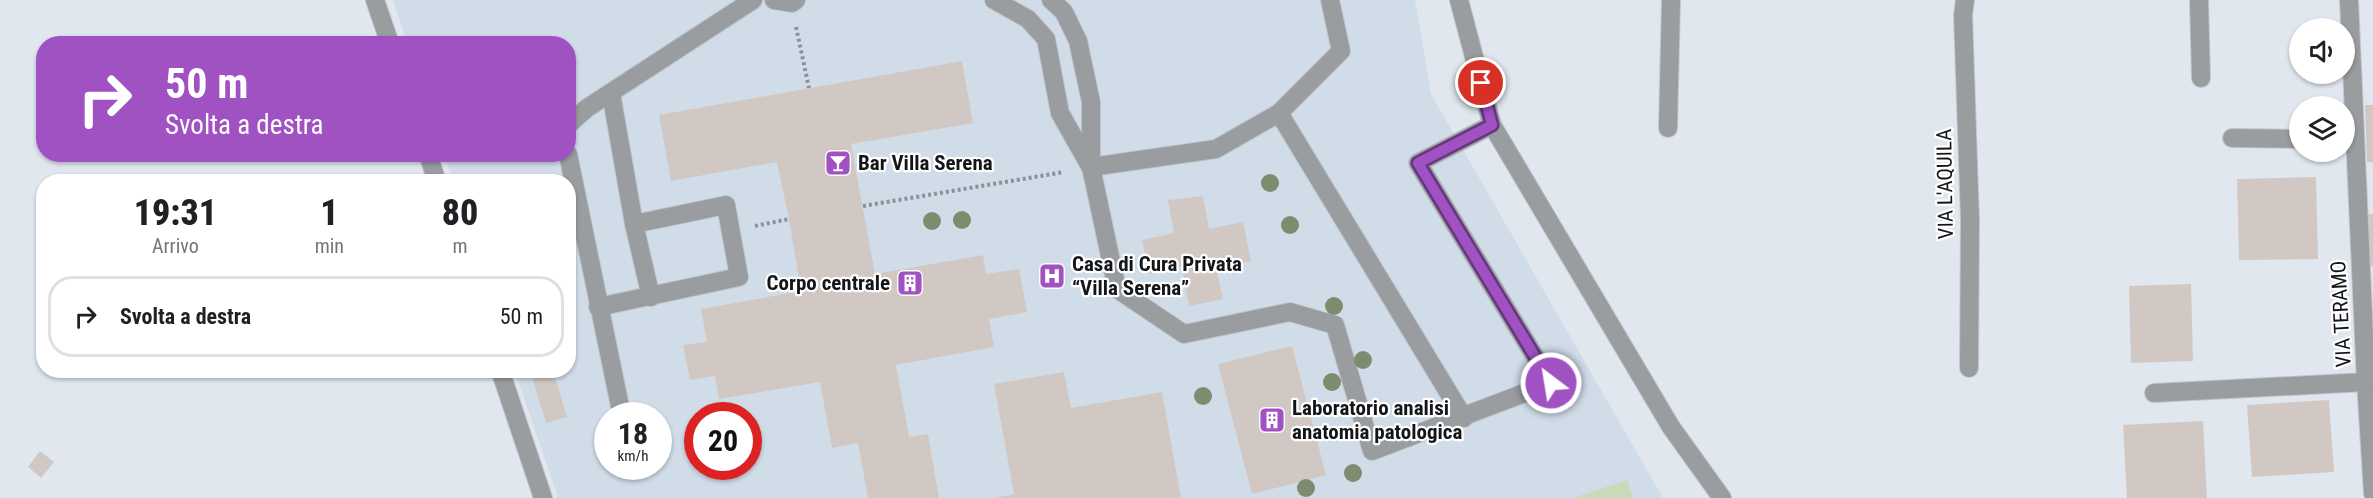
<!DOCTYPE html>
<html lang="it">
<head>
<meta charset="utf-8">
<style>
  :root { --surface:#fff; --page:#f2f2f2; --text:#202124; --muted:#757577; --line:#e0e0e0 }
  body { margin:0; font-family:"Roboto Condensed",sans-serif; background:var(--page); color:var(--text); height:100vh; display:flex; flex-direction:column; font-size:22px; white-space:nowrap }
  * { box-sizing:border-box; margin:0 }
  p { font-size:20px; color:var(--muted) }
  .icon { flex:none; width:33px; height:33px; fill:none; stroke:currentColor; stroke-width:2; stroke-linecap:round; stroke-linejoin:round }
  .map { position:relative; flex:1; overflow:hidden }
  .panel { position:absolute; left:36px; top:174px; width:540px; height:204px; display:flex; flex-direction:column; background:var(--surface); border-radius:24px; box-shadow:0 2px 4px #0004 }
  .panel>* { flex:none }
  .top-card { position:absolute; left:36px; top:36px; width:540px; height:126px; border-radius:24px; box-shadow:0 2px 4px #0004; background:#a052c3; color:#fff; overflow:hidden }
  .controls { position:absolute; left:2289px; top:18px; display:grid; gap:12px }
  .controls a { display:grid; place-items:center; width:66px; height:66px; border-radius:50%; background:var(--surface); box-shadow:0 2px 4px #0004; font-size:30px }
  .speed { position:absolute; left:594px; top:402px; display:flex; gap:12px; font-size:30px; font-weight:700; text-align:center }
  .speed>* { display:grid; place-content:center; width:78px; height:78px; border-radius:50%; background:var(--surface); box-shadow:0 2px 4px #0004; line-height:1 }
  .speed small { font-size:15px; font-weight:400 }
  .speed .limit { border:9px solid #d22; background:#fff; color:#111 }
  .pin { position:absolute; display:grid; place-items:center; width:51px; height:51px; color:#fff; margin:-26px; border:3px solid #fff; border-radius:50%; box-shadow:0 2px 6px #0007 }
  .me { position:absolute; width:66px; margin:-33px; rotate:329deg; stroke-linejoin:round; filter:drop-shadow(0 0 4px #0008) }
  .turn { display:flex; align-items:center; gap:21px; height:126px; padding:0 30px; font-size:27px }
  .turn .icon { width:78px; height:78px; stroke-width:2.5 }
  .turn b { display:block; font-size:42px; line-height:51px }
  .eta { display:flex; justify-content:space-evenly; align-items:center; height:102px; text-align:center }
  .eta b { font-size:36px; font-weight:800; line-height:42px }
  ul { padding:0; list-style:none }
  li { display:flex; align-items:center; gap:18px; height:81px; margin:0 12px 9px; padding:0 18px; border:3px solid var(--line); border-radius:24px }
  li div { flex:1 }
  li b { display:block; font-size:22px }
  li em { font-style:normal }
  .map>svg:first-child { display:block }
  .built { fill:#d1dce9; fill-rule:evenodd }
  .green { fill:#c8dab7 }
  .building { fill:#d1c8c4 }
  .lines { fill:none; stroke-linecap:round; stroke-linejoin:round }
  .minor-casing { stroke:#c0c5cd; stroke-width:20 }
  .path { stroke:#8c9196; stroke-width:4; stroke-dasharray:3 3; stroke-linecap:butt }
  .minor { stroke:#999d9f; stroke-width:18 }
  .tree { fill:#7d8c6f }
  .route-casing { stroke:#68357f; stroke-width:15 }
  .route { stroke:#a052c3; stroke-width:10 }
  .labels { text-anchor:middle; stroke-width:4.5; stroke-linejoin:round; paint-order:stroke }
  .poi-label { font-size:21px; font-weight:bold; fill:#131518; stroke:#fff; text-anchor:start }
  .street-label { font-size:21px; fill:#131518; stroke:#fff }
</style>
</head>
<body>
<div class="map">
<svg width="2373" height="498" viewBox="0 0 2373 498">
  <rect width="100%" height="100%" fill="#e1e7ef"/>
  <!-- built -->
  <path class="built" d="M393 0H1415L1431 94 1663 498H558L515 371 568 370V182L453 181 444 155 568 154V44L407 43ZM608 416H658V466H608ZM698 416H748V466H698Z"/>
  <!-- green -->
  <polygon class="green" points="1627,480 1633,498 1573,498"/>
  <!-- building -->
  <g class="building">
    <polygon points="962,61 973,123 851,144 875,274 983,255 986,274 1019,269 1027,312 989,319 994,347 896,365 909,437 928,434 939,498 868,498 858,443 832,448 820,382 719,399 715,376 690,380 683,345 707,342 701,309 801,291 789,219 777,162 671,181 659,115"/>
    <polygon points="2365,105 2373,105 2373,162 2367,162"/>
    <polygon points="2316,177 2318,259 2239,260 2237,179"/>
    <polygon points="1203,196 1209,229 1243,222 1251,261 1216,268 1223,299 1189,306 1182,267 1149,274 1142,240 1174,233 1168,200"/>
    <polygon points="2368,214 2373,214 2373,266 2370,266"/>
    <polygon points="2191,284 2193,361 2131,363 2129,286"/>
    <polygon points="1292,346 1326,475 1252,494 1218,364"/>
    <polygon points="530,370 553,370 567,417 546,423"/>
    <polygon points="1064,372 1071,408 1162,392 1181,498 995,498 1014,494 994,384"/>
    <polygon points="2329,400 2334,472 2252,477 2247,405"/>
    <polygon points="2203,421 2207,498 2127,498 2123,425"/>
    <polygon points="40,451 54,462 41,478 28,467"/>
  </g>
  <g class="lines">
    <defs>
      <g id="minor">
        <polyline points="375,0 390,44"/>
        <polyline points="774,0 792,3 796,0"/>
        <polyline points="994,0 1028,19 1046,39 1060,113 1090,166"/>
        <polyline points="1051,0 1064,12 1078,41 1091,102 1091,167 1117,289 1184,334 1290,312 1335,325 1372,451 1551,383 1418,163 1492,125"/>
        <polyline points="1459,0 1492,125 1671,427 1722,498"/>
        <polyline points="1965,0 1963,15 1970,220 1969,368"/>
        <polyline points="2199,0 2201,78"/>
        <polyline points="1279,113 1464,418"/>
        <polyline points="568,125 587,108 753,0"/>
        <polyline points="1668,128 1671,0"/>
        <polyline points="2232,138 2300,139"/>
        <polyline points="428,154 437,182"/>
        <polyline points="568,154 622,416"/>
        <polyline points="1091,167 1216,149 1279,113 1341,51 1330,0"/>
        <polyline points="634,224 651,297"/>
        <polyline points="598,307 739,277 726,205 634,224 611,93"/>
        <polyline points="500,370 543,498"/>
        <polyline points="2366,382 2373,493"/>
        <polyline points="2154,393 2366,382 2349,0"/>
      </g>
    </defs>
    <!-- minor casing -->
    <use href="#minor" class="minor-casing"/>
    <!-- path -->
    <g class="path">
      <polyline points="796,27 809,88"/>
      <polyline points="863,206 1064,172"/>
      <polyline points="755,226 789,219"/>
    </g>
    <!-- minor -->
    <use href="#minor" class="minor"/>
  </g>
  <!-- trees -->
  <g class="tree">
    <circle cx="1270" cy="183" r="9"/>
    <circle cx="962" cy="220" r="9"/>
    <circle cx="932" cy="221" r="9"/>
    <circle cx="1290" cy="225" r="9"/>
    <circle cx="1334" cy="306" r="9"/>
    <circle cx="1363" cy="360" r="9"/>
    <circle cx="1332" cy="382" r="9"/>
    <circle cx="1203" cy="396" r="9"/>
    <circle cx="1353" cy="473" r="9"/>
    <circle cx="1306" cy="488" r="9"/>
  </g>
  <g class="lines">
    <defs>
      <polyline id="route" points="1481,83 1492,125 1418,163 1551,383"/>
    </defs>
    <!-- route casing -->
    <use href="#route" class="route-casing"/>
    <!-- route -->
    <use href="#route" class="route"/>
  </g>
  <!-- icons -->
  <defs>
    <symbol id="bar-square" viewBox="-11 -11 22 22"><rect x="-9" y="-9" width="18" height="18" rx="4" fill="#a052c3" stroke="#fff"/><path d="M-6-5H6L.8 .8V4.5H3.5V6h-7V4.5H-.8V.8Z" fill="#fff"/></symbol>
    <symbol id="hospital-square" viewBox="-11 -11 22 22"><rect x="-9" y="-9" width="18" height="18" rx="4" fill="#a052c3" stroke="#fff"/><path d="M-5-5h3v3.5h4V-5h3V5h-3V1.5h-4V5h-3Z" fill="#fff"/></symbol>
    <symbol id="building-square" viewBox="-11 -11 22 22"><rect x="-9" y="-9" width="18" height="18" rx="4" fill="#a052c3" stroke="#fff"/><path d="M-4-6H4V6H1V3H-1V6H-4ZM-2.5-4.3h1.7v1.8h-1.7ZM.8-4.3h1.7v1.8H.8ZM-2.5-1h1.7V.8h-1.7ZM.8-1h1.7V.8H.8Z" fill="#fff"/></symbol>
  </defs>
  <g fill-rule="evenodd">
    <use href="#bar-square" x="823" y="148" width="30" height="30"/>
    <use href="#hospital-square" x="1037" y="261" width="30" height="30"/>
    <use href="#building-square" x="895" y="268" width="30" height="30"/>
    <use href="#building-square" x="1257" y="405" width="30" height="30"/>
  </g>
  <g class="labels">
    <!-- poi labels -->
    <g class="poi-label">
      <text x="858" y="170">Bar Villa Serena</text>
      <text x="1072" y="271">Casa di Cura Privata<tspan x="1072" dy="24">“Villa Serena”</tspan></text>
      <text x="890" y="290" text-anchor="end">Corpo centrale</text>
      <text x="1292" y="415">Laboratorio analisi<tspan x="1292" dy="24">anatomia patologica</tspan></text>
    </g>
    <!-- street labels -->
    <g class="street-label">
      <text transform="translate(1945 184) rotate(-91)" y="7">VIA L'AQUILA</text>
      <text transform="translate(2341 314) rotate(-93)" y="7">VIA TERAMO</text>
    </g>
  </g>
</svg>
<div class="controls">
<a><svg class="icon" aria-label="sound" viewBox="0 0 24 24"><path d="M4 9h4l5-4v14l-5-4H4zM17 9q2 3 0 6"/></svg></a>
<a><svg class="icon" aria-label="layers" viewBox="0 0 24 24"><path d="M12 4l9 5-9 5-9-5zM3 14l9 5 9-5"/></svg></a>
</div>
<div class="speed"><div>18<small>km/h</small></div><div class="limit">20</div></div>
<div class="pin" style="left:1481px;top:83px;background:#d93025"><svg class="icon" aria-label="arrive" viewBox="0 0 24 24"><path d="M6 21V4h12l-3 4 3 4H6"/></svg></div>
<svg class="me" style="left:1551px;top:383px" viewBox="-20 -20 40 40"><circle r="17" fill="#a052c3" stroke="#fff" stroke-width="3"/><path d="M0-11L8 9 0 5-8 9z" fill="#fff"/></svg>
<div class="top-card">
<div class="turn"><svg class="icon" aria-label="right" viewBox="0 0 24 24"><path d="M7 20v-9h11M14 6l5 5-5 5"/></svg><div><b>50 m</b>Svolta a destra</div></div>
</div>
<section class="panel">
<div class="eta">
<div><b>19:31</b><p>Arrivo</p></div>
<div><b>1</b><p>min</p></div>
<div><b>80</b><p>m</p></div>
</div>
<ul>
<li><svg class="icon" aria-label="right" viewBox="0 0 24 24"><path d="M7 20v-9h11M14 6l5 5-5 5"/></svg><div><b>Svolta a destra</b></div><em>50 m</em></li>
</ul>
</section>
</div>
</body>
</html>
